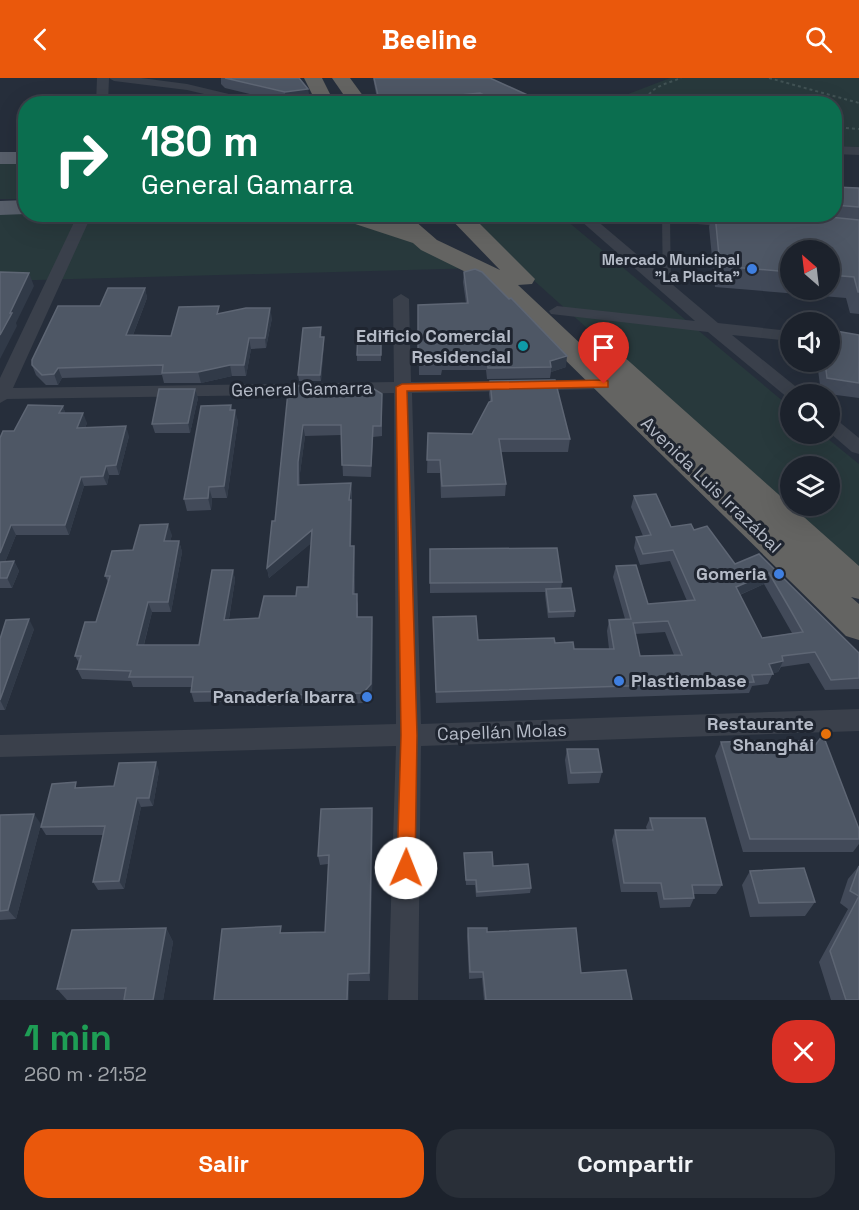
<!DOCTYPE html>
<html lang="es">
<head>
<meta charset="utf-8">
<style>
  :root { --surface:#1c222c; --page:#292f38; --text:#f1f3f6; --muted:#a0a4a9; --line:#3a3f48; --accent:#ea580c }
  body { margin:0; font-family:"Space Grotesk",sans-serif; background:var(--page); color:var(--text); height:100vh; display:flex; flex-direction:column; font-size:22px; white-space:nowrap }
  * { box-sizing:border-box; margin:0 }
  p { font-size:20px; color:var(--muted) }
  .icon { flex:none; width:33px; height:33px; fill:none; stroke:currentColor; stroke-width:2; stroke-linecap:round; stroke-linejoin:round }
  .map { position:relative; height:922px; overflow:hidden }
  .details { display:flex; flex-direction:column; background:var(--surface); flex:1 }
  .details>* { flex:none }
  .hud { position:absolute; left:18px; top:18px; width:824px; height:126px; border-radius:24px; box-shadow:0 6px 24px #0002,0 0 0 2px var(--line); background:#0b6e4f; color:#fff; overflow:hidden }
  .needle { width:39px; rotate:332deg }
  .buttons { position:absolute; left:780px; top:162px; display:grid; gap:12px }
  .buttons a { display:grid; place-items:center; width:60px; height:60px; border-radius:50%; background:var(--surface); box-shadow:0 6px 24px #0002,0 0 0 2px var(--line); font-size:30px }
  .pin { position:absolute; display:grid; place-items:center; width:51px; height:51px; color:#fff; margin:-62px -26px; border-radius:50% 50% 50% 0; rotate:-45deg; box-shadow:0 0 6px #0007 }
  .pin .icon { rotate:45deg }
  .me { position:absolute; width:66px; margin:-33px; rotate:1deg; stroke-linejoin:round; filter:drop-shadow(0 0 4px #0008) }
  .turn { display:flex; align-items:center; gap:21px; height:126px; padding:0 24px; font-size:27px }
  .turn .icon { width:78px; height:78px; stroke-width:2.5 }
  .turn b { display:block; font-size:42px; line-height:51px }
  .round { display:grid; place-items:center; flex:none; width:63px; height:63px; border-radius:24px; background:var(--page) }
  .head { display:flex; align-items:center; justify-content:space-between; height:102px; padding:0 24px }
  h1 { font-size:36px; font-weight:600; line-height:45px; color:#1e9e55 }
  .cta { display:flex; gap:12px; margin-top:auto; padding:12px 24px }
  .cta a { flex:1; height:69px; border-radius:24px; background:var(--accent); color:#fff; font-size:24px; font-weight:600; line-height:69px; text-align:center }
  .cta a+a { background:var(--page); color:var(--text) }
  header { display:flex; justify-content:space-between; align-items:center; height:78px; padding:0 24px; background:var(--accent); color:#fff; font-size:27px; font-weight:600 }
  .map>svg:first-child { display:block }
  .green { fill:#28393c; fill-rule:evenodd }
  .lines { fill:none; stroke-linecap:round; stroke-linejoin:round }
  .path { stroke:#415254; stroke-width:2; stroke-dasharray:3 3; stroke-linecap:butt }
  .service { fill:#3a404b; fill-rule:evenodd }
  .minor { fill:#3a404b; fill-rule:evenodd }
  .primary { fill:#585f6b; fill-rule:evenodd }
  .trunk { fill:#646462; fill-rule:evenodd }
  .wall { fill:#424a59; fill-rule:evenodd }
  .shaded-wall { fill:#313a48 }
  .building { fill:#4e5765; stroke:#5e6674; stroke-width:1.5; fill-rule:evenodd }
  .route { fill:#ea580c; stroke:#983908; stroke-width:1.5 }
  .shop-dot { fill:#3f7fe0; stroke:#1f2530; stroke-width:2 }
  .culture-dot { fill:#0f9aa8; stroke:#1f2530; stroke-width:2 }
  .food-dot { fill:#e8710a; stroke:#1f2530; stroke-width:2 }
  .labels { text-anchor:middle; stroke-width:6; stroke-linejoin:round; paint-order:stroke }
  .far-poi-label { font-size:15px; font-weight:bold; fill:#b5bbc7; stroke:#1f2530; text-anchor:end }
  .poi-label { font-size:18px; font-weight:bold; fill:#b5bbc7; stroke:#1f2530; text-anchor:end }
  .street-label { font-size:18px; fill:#b5bbc7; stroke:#1f2530 }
</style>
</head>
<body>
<header><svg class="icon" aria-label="back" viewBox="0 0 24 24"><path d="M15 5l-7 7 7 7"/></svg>Beeline<svg class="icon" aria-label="search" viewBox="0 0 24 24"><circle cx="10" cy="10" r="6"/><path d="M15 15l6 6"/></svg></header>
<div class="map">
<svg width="859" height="922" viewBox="0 0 859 922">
  <rect width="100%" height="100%" fill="#262e3b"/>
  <!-- green -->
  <g class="green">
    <polygon points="670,0 859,0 859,69 834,68 834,26 602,26"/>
    <rect x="0" y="86" width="25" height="35"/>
    <polygon points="25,129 26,136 348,137 481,190 0,203 0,130"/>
    <path d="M461 137H560L790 329V356H822L859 386V494ZM790 388H830V428H790Z"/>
  </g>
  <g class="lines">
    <!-- path -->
    <g class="path">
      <polyline points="769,0 859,25"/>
      <path d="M650 26 646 22C651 8 669 5 681 0"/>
      <polyline points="834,49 859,51"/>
    </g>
    <!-- service -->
    <polygon class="service" points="666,137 670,139 671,212 667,214 663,212 662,139"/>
    <!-- minor -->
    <g class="minor">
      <polygon points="97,0 141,0 187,6 271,26 247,26 187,12 114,3 109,0 108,26 96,26"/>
      <polygon points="834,68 859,69 859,77 834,76"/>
      <polygon points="78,136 92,136 13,310 394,304 393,221 401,216 409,221 411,304 610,302 613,306 610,310 604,311 412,315 421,646 859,631 859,653 421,668 418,922 388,922 396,668 0,679 0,657 396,646 394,315 7,321 0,325 0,300"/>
      <polygon points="573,136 589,136 718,245 790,253 790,263 732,257 800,312 803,316 790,316 790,321 788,320 708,254 551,236 549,233 557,228 695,243"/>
      <polygon points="627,136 684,136 739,142 746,146 739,150 634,140"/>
      <polygon points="830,340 837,342 859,360 859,376 852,374 830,355"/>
    </g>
    <!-- primary -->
    <g class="primary">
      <rect x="0" y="74" width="26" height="12"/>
      <polygon points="26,122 26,136 0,137 0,123"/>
    </g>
    <!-- trunk -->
    <g class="trunk">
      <polygon points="304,0 322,0 335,26 317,26"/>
      <polygon points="332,0 350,0 369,26 350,26"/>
      <polygon points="337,136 373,136 385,140 382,136 407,136 437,162 500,192 446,136 470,136 535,201 532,206 518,207 599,283 602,277 612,275 622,277 859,488 859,521 851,519 859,526 859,562 846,558 486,204 421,172 413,165 340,141"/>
    </g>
  </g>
  <!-- wall -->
  <g class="wall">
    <polygon points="221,0 299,0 308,11 309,22 286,25 225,10 221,6"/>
    <polygon points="373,0 490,0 533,26 485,26 479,23 455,26 378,26"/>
    <path d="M834 109 859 110V236L850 235 846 220 715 209 709 149 712 136H834ZM790 172H830V212H790Z"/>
    <polygon points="464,194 566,289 551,294 550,300 487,301 486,292 442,292 441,297 419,297 418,227 466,225 463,204"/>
    <polygon points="145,210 147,220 133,257 171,258 221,235 272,240 266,270 251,271 246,298 232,298 201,305 164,305 162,297 62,300 58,307 46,307 36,297 32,287 100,228"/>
    <polygon points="322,255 321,259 324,265 321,303 299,303 298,297"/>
    <polygon points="859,257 859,320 821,315 817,284 830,284"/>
    <polygon points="381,260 381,283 357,283 357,277"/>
    <polygon points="490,303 570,361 568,374 501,374 506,406 505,418 441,420 440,395 427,395 428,355 472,356 490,323 489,316"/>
    <polygon points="318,313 382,326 382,358 373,359 371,399 343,398 341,357 305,358 300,395 300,407 351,405 352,415 351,468 354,468 355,478 355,516 358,526 358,539 372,539 373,549 372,616 364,625 253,628 252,623 194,624 191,614 192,609 133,609 131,603 82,601 77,591 79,585 75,578 96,544 108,504 105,498 133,472 172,457 170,463 179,463 182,474 171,534 152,534 144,567 199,567 233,492 235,502 229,541 259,540 296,518 308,509 311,465 269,500 267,490 275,443 288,314"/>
    <polygon points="198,320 190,355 155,355 152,346"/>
    <polygon points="231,327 232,332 238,343 227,420 212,420 211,432 187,433 184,421"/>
    <polygon points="63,328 65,335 87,345 85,350 129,358 119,397 109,397 107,407 84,408 69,457 16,457 5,484 14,483 19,493 12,510 0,510 0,360"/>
    <path d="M634 418 671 449 694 452 735 486 759 476 859 575V611L825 612 809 585 781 589 778 594 773 595 768 606 752 608 749 615 436 625 433 539 478 562 555 565 574 571H609L607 553 609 542 625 541 613 499 616 488 648 526 687 523 670 483 640 487 634 470 636 459 643 458 631 429ZM764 506 792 555 762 560 740 517ZM665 554 674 577 640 578 635 556Z"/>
    <polygon points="430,471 562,504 561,511 575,533 574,539 548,540 545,517 545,514 430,515"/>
    <polygon points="34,551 5,632 0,632 0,561"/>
    <polygon points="721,664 766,676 859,751 859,766 853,774 743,774 715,678"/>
    <polygon points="567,671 602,694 599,705 568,706 565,682"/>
    <polygon points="159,693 153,728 141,729 124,811 98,812 93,804 103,757 46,757 41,749 80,710 114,708"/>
    <polygon points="0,737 41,746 16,841 0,842"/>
    <polygon points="373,739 370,903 349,903 349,922 214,922 283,855 325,854 328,786 320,787 318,778"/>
    <polygon points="650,740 722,807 716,816 693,816 694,820 690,829 660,830 657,814 621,814 612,762 615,752 647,752 646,749"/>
    <polygon points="464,775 493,788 531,810 530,815 476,819 475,807 466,807"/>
    <polygon points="859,788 859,922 831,922 819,884 848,831 840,825 848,801"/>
    <polygon points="750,793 815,824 805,838 750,839 742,807"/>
    <polygon points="166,850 173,864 163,922 67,922 57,911"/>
    <polygon points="468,850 487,854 581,895 632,922 484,922 482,900 469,901 467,858"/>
  </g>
  <!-- shaded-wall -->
  <g class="shaded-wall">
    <polygon points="308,11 309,22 286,25 285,14"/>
    <polygon points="480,15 479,23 455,26 419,26 419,21"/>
    <polygon points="534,20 533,26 517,26"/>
    <polygon points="29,195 34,208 16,245 17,248 0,281 0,257"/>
    <polygon points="145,210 147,220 129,267 126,257"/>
    <polygon points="270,230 272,240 266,270 265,260"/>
    <polygon points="324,259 324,265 321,303 320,297"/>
    <polygon points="249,260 251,271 246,298 244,287"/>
    <polygon points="567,278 566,289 551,294 551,289 550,283"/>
    <polygon points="230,287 232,298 201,305 198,294"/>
    <polygon points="58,290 62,300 58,307 54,296"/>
    <polygon points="195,311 198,320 190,355 188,345"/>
    <polygon points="63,328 66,338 59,335"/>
    <polygon points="235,332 238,343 227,420 224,408"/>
    <polygon points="83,335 87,345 81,360 77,350"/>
    <polygon points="303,347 305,358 300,395 299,417 298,407 298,384"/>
    <polygon points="126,348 129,358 119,397 116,387"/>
    <polygon points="106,388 109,397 107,407 103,398"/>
    <polygon points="81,399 84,408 69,457 65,447"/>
    <polygon points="351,405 352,432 351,478 349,422"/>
    <polygon points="209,409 212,420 211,432 208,420"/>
    <polygon points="168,446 172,457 167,474 164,463"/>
    <polygon points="11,447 16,457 1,494 0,492 0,475"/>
    <polygon points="312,452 314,463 269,500 267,490"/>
    <polygon points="179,463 182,474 171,534 168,524"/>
    <polygon points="354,468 355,478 354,526 353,516"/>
    <polygon points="14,483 19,493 12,510 7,500"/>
    <polygon points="233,492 235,502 227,552 224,542"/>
    <polygon points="769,495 764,506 732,520 736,509"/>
    <polygon points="148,524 152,534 141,577 137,567"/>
    <polygon points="372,539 373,549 372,616 364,625 363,615"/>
    <polygon points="29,541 34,551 5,632 0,622"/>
    <polygon points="783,583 778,594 771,596 769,586"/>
    <polygon points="156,684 159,693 153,728 149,720"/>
    <polygon points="137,720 141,729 124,811 119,803"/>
    <polygon points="372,730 373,739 370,903 369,895"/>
    <polygon points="34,736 41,746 16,841 8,832"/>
    <polygon points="166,850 173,864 163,922 153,922"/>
    <polygon points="348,896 349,903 349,922 347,922"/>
  </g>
  <!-- building -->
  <g class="building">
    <polygon points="225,0 299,0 308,11 285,14"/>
    <polygon points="374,0 490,0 534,20 517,26 501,26 480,15 419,21 424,26 380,26"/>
    <polygon points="834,109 859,110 859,129 834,127"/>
    <polygon points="715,136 800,136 859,142 859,214 858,214 854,199 830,197 830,172 790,172 790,194 720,188"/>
    <polygon points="475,191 482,194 509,221 511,220 567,278 550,283 551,289 488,290 487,281 442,281 442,286 418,287 418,227 468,225 464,194"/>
    <polygon points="0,194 29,195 10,235 12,235 0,257"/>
    <polygon points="108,210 145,210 126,257 171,258 179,229 219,228 217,236 246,230 270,230 265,260 249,260 244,287 230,287 198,294 162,295 163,287 58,290 54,296 42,297 32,287 32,282 58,228 100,228"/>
    <polygon points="321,249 320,259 324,259 320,297 298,297 303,250"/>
    <polygon points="830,252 859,257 859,305 827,300 825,284 830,284"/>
    <polygon points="358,254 381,254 381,277 357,277"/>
    <polygon points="555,302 570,361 499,361 506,406 442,408 440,382 427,382 428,355 472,356 489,324 492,323 490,303"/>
    <polygon points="296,308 318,308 317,313 374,311 382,316 381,348 373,348 371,388 342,387 341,347 303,347 298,384 298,407 351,405 349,422 351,422 350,468 354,468 353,516 357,516 357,539 372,539 371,606 363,615 250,618 251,613 191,614 193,599 129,599 131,593 77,591 81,578 75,578 85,544 96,544 110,498 105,498 112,473 133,472 140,447 168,446 164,463 179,463 168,524 148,524 137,567 199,567 212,492 233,492 224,542 259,540 264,518 296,518 297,509 308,509 312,452 267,490 272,443 275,443 288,314 295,314"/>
    <polygon points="159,311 195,311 188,345 152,346"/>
    <polygon points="28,327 63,328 59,335 83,335 77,350 126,348 116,387 106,388 103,398 81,399 65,447 11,447 0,475 0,360 3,353 14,353"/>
    <polygon points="231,327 230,332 235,332 224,408 209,409 208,420 184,421 201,328"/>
    <path d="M656 416 671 449 691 446 694 452 707 448 735 486 759 476 859 575V600L831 602 815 574 782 578 783 583 769 586 773 596 752 597 754 604 436 614 433 539 476 538 478 562 554 560 555 565 573 564 574 571H614L609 542 631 541 616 488 636 487 648 526 695 522 673 472 643 476 636 459 651 457 634 418ZM769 495 790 531 803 554 762 560 736 509ZM668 543 682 577 640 578 633 545Z"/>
    <polygon points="557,470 562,504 430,505 430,471"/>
    <polygon points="14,483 7,500 0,500 0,484"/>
    <polygon points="571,510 575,533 549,534 546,511"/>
    <polygon points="29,541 0,622 0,561 6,542"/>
    <polygon points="823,657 859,751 859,761 750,761 721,664 762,663 766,676 780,663 803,663 813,670"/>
    <polygon points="567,671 598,671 602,694 571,695"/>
    <polygon points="156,684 149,720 137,720 119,803 93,804 105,748 41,749 52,706 76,704 75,710 114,708 119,685"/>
    <polygon points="372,730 369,895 348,896 347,922 214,922 222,851 281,848 280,855 325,854 329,777 318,778 321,731"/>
    <polygon points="34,736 8,832 0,833 0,737"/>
    <polygon points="650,740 705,740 722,807 692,807 694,820 664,821 661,805 624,805 615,752 653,752"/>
    <polygon points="492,774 493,788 528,786 531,810 477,814 476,802 466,802 464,775"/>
    <polygon points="859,788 859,922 846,922 830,873 859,818 850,813"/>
    <polygon points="804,790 815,824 759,825 750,793"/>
    <polygon points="166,850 153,922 124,922 126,910 57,911 72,852"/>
    <polygon points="468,850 487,850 487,854 576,850 581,895 626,892 632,922 486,922 483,894 470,894"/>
  </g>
  <!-- route -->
  <polygon class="route" points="604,302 608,303 608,309 407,313 417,657 415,790 412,796 406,799 400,796 397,790 401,657 396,309 402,306"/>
  <!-- markers -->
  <g class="shop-dot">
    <circle cx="752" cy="191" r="6"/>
    <circle cx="779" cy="496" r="6"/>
    <circle cx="619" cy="603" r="6"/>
    <circle cx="367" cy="619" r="6"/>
  </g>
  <circle class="culture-dot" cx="523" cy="268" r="6"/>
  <circle class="food-dot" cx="826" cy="656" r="6"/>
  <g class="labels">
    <!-- far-poi labels -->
    <g class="far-poi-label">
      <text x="740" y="187">Mercado Municipal<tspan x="740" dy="17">"La Placita"</tspan></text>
    </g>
    <!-- poi labels -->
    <g class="poi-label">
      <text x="511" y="264">Edificio Comercial<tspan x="511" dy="21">Residencial</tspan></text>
      <text x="767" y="502">Gomeria</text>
      <text x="631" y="609" text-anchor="start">Plastiembase</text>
      <text x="355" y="625">Panadería Ibarra</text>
      <text x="814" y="652">Restaurante<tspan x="814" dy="21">Shanghái</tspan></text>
    </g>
    <!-- street labels -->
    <g class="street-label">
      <text transform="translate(302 311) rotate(-1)" y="6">General Gamarra</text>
      <text transform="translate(711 407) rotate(44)" y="6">Avenida Luis Irrazábal</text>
      <text transform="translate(502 654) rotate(-2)" y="6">Capellán Molas</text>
    </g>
  </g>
</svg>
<div class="buttons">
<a><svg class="needle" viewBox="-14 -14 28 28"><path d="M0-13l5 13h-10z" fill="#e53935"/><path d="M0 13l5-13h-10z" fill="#a0a4a9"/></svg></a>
<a><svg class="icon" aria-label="sound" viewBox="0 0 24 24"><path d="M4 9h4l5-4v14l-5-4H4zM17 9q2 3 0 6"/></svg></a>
<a><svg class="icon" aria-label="search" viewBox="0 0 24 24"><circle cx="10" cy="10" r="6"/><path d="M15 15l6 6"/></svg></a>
<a><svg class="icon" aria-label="layers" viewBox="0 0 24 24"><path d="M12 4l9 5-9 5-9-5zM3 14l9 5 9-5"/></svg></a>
</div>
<div class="pin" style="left:604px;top:306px;background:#d93025"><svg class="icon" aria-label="arrive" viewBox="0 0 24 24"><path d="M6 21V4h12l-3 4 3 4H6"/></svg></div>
<svg class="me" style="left:406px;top:790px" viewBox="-20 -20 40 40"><circle r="19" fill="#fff"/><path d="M0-13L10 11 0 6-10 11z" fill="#ea580c"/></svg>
<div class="hud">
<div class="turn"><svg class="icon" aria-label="right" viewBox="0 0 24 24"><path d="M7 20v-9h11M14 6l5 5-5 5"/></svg><div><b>180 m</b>General Gamarra</div></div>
</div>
</div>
<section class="details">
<div class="head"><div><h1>1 min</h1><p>260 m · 21:52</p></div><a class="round" style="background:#d93025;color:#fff"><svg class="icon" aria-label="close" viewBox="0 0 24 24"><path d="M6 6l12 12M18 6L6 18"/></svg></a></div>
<div class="cta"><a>Salir</a><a>Compartir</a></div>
</section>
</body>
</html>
